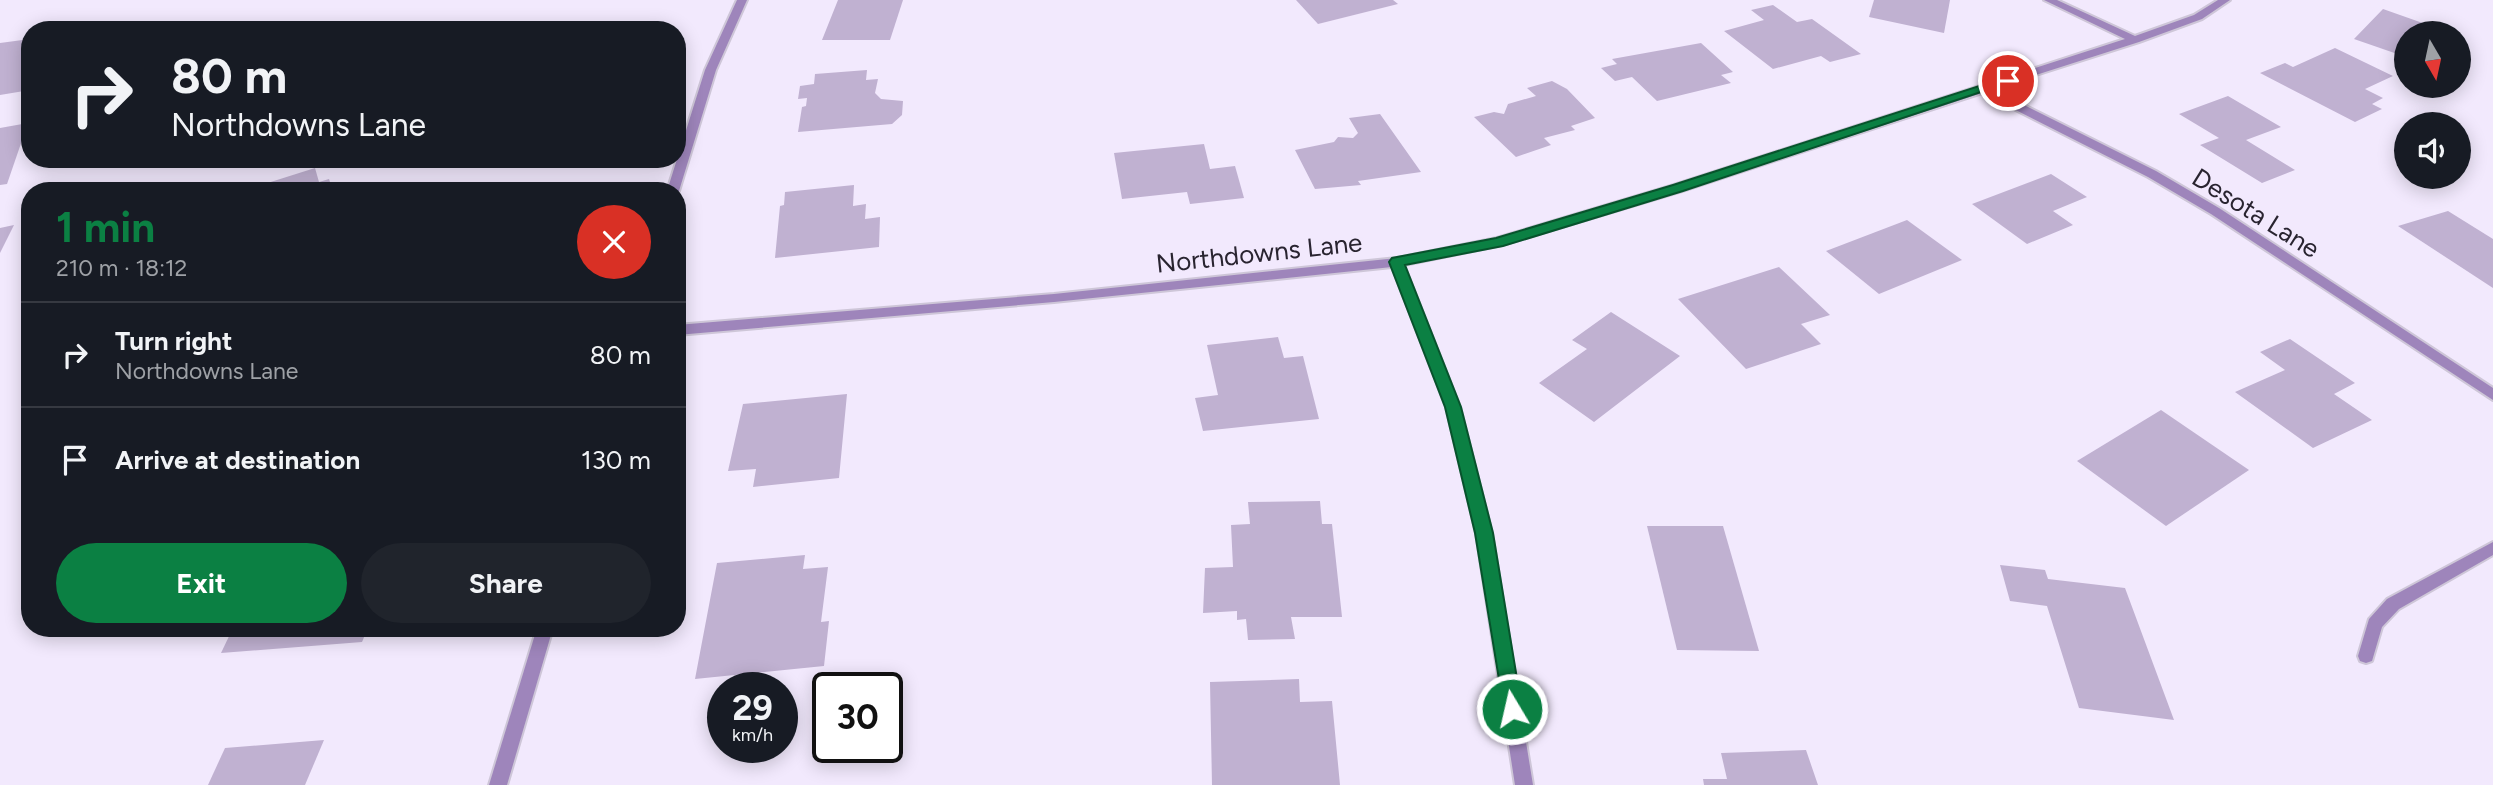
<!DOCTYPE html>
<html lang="en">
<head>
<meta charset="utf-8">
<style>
  :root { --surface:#171b24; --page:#20242c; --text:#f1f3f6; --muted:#9ea1a6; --line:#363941; --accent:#0b8043 }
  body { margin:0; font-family:Figtree,sans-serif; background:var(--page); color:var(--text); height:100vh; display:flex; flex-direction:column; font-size:26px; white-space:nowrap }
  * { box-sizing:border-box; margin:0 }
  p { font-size:23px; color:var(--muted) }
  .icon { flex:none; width:38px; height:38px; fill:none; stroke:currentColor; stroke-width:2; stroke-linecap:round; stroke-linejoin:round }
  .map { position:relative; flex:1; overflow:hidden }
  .side { position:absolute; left:21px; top:182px; width:665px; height:455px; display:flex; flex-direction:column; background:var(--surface); border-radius:28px; box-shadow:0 4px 18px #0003 }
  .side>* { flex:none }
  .hud { position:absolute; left:21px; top:21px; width:665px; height:147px; border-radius:28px; box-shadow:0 4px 18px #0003; background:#171b24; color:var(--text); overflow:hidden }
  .needle { width:46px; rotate:171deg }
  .buttons { position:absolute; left:2394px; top:21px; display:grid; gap:14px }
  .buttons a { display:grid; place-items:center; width:77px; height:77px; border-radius:50%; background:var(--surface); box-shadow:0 4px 18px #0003; font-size:35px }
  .speed { position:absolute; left:707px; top:672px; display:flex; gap:14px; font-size:35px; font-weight:700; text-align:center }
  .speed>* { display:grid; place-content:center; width:91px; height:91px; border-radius:50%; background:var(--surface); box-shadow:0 4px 18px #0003; line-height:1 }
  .speed small { font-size:18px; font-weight:400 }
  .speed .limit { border:4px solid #111; border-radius:10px; background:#fff; color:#111 }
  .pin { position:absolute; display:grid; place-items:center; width:60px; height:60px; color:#fff; margin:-30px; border:4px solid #fff; border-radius:50%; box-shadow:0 2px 7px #0007 }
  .me { position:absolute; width:77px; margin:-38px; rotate:351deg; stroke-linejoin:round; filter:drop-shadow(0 0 5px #0008) }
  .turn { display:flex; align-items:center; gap:24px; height:147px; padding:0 35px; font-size:32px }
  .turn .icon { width:91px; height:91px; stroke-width:2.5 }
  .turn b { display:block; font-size:49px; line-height:60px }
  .round { display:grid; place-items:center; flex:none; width:74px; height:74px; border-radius:37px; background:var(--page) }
  .summary { display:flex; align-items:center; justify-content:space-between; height:119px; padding:0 35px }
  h1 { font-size:42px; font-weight:700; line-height:52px; color:var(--accent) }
  .cta { display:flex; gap:14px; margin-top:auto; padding:14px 35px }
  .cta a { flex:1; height:80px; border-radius:42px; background:var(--accent); color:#fff; font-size:28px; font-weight:700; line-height:80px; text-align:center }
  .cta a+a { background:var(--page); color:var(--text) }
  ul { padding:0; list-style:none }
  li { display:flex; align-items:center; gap:21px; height:105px; padding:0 35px; border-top:2px solid var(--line) }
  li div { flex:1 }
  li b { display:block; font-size:26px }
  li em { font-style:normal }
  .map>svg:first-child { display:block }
  .building { fill:#c0b1d1 }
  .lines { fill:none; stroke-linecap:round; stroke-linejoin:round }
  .street-casing { stroke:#cec6d8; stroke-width:4 }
  .street { fill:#9e85bb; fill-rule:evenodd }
  .route { fill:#0b8043; stroke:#07532c; stroke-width:2 }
  .labels { text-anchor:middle; stroke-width:6; stroke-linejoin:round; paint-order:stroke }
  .street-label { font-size:26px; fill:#292430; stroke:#f2e9fd }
</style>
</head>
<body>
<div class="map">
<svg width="2493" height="785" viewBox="0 0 2493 785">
  <rect width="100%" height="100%" fill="#f2e9fd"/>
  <!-- building -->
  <g class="building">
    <polygon points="838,0 903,0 890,40 822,40"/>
    <polygon points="1296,0 1393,0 1398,4 1318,24"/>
    <polygon points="1874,0 1950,0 1944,33 1869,17"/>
    <polygon points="1773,5 1797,22 1812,19 1861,54 1830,62 1821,56 1773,69 1724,31 1764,20 1751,10"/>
    <polygon points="2383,9 2451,33 2406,33 2406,57 2354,39"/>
    <polygon points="30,39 30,79 24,91 0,95 0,43"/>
    <polygon points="1701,43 1733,72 1721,75 1731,83 1657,101 1632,77 1615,81 1601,68 1617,64 1612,59"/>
    <polygon points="2335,48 2393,76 2365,89 2383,98 2372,104 2382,109 2355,122 2260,73 2285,63 2293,67"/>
    <polygon points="867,70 866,80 878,79 875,93 881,99 903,101 902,115 892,124 798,132 802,107 806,106 807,98 798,99 800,86 814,84 815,74"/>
    <polygon points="1552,81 1567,89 1595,118 1571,126 1575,130 1544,138 1551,145 1516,157 1474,117 1494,112 1504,114 1508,104 1536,96 1527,88"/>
    <polygon points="2228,96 2281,127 2246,140 2295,170 2262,183 2200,145 2219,138 2179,114"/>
    <polygon points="1380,114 1421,172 1358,181 1361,185 1315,189 1295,150 1334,142 1338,137 1353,138 1358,133 1349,118"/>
    <polygon points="28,123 7,184 0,185 0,128"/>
    <polygon points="1204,144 1210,169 1235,166 1244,198 1190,204 1187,192 1122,199 1114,153"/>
    <polygon points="315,168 319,182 329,179 333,191 242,191"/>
    <polygon points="2051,174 2087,197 2053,211 2073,225 2027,244 1972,204"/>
    <polygon points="854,185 853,206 866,204 865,219 880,217 879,247 775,258 780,206 784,205 785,192"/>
    <polygon points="2448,211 2493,239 2493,288 2398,226"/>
    <polygon points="1907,220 1962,260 1879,294 1826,251"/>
    <polygon points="14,225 0,253 0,228"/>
    <polygon points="1779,267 1830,315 1801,324 1821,344 1746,369 1678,299"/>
    <polygon points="1611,312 1680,356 1594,422 1539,383 1587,349 1572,340"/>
    <polygon points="1278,337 1284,358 1303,356 1319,419 1203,431 1195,398 1218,395 1207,345"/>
    <polygon points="2290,339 2355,383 2334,394 2372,420 2313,448 2235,392 2285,370 2260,352"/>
    <polygon points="847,394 839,478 753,487 756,469 728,471 743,404"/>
    <polygon points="2161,410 2249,470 2166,526 2077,461"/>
    <polygon points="1320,501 1322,524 1332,524 1342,617 1291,617 1295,639 1248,640 1246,619 1237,620 1237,611 1203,613 1205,568 1233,567 1231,525 1250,524 1248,502"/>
    <polygon points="1647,526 1723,526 1759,651 1677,650"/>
    <polygon points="805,555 803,569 828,567 821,622 829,621 824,666 695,679 717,563"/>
    <polygon points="2000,565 2045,570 2048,579 2125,588 2174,720 2079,708 2047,606 2010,601"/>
    <polygon points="233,628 368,628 362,642 221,653"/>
    <polygon points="1299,679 1300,702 1332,701 1340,785 1212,785 1210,682"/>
    <polygon points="324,740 305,785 208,785 225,748"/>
    <polygon points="1806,750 1818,785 1704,785 1703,779 1727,779 1721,753"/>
  </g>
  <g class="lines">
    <defs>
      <g id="street">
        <polygon points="737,0 747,0 716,70 679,191 677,194 677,191 667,191 705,70"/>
        <polygon points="2044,0 2057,0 2135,36 2194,15 2218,0 2230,0 2202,19 2139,42 1992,89 2156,171 2219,208 2493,388 2493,400 2211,214 2148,177 1982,93 1682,191 1502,245 1404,265 1460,407 1492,533 1533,785 1515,785 1476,533 1446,407 1392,267 1054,302 677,335 677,325 1054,294 1397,258 1497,238 1674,185 2125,39"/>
        <polygon points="2493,542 2493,555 2399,609 2382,627 2372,661 2366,663 2360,661 2358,656 2369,619 2387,599"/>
        <polygon points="537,628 553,628 507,785 489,785"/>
      </g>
    </defs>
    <!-- street casing -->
    <use href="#street" class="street-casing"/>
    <!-- street -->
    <use href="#street" class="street"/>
  </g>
  <!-- route -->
  <polygon class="route" points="2004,78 2014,81 1683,191 1503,246 1405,265 1461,407 1493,533 1522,709 1519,716 1512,718 1505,716 1475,533 1445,407 1389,262 1392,258 1496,238 1673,185"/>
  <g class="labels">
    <!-- street labels -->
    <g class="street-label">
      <text transform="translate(2256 213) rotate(32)" y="9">Desota Lane</text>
      <text transform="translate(1259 253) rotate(-6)" y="9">Northdowns Lane</text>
    </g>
  </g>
</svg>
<div class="buttons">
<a><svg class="needle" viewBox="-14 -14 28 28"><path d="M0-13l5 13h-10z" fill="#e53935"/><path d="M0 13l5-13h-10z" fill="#9ea1a6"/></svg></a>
<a><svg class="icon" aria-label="sound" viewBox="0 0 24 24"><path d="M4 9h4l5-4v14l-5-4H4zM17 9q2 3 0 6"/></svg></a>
</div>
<div class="speed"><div>29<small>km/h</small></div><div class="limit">30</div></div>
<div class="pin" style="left:2008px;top:81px;background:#d93025"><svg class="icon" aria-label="arrive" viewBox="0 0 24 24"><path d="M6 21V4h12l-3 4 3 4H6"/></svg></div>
<svg class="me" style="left:1512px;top:709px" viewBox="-20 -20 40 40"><circle r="17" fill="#0b8043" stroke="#fff" stroke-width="3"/><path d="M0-11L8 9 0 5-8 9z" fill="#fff"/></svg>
<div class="hud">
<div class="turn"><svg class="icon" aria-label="right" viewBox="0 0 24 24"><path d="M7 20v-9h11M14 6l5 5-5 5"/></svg><div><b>80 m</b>Northdowns Lane</div></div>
</div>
<section class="side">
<div class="summary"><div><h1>1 min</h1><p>210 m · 18:12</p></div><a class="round" style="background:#d93025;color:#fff"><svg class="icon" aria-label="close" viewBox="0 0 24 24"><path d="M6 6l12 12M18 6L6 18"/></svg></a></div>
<ul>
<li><svg class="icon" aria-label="right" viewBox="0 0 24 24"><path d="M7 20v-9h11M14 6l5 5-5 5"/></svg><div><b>Turn right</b><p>Northdowns Lane</p></div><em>80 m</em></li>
<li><svg class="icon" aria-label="arrive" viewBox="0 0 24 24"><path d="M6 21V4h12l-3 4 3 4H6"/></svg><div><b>Arrive at destination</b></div><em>130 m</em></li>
</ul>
<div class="cta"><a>Exit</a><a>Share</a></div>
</section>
</div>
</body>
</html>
